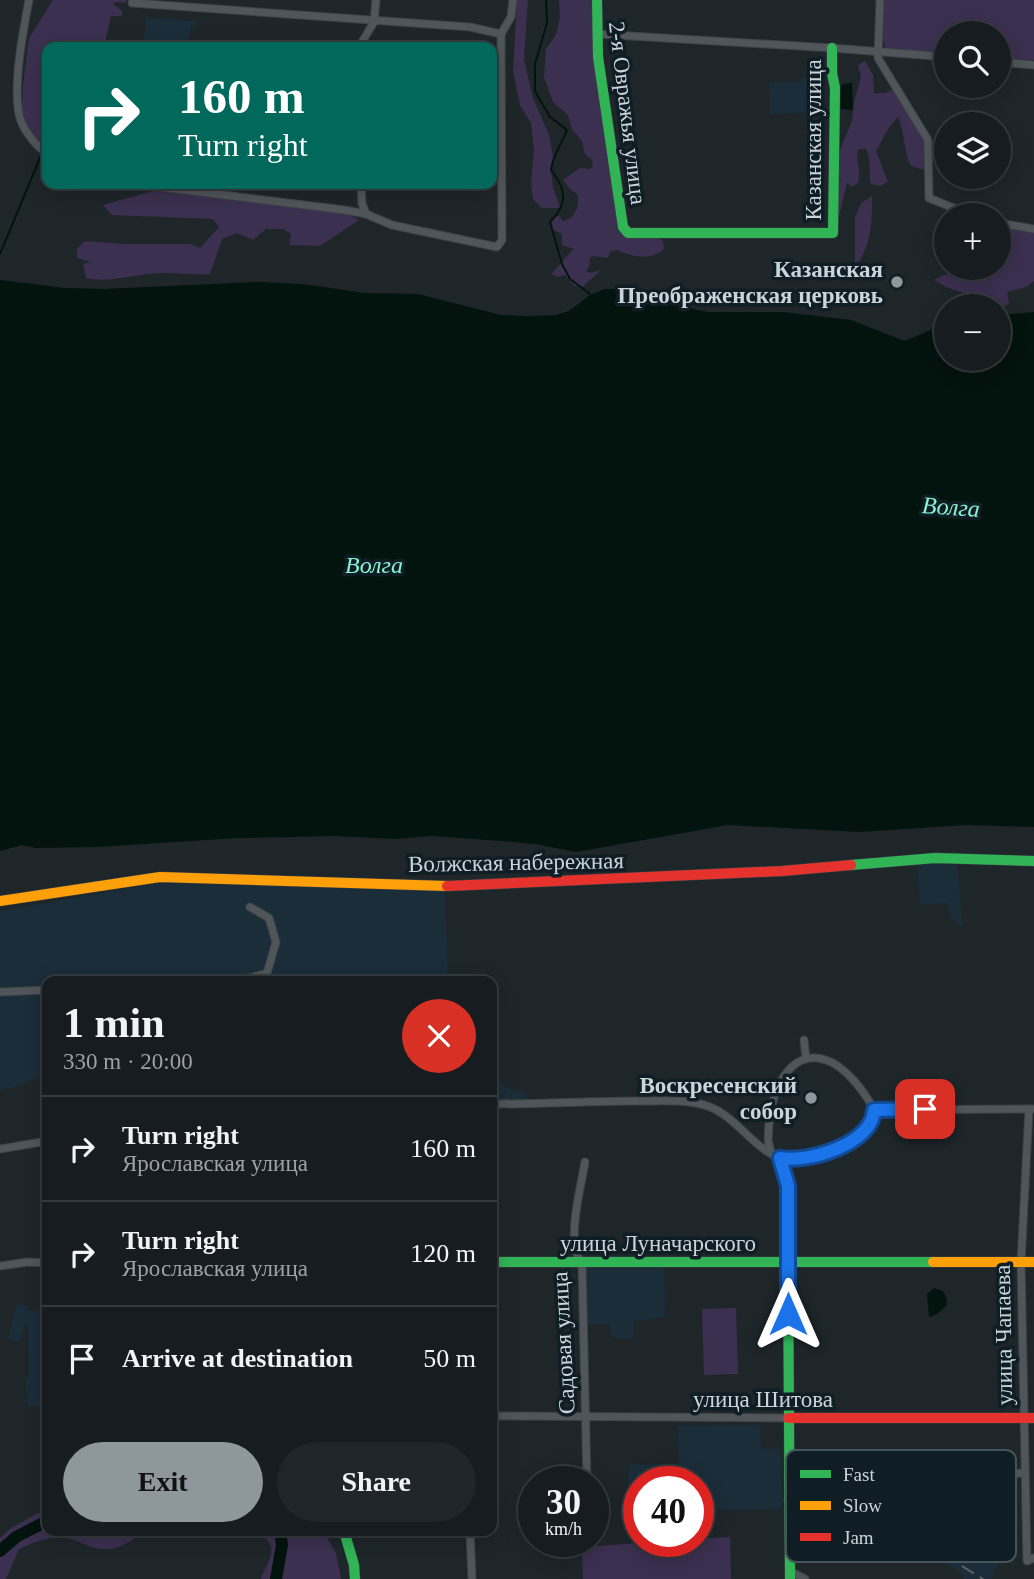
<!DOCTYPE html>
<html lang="en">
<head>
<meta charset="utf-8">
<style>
  :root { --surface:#161c20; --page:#1f2529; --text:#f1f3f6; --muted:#9ea1a5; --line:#353a3e; --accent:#8e979c }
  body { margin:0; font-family:"Times New Roman",serif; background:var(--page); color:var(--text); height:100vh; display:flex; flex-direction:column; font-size:26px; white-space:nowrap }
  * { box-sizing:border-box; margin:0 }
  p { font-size:23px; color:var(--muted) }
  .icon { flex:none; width:38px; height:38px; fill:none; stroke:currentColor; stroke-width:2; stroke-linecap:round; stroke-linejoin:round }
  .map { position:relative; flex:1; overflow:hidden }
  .sheet { position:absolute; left:42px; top:976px; width:455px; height:560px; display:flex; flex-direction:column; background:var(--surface); border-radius:14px; box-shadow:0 4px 18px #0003,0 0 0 2px var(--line) }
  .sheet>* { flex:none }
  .top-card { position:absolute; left:42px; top:42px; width:455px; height:147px; border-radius:14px; box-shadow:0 4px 18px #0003,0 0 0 2px var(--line); background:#00695c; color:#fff; overflow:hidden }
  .controls { position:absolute; left:934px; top:21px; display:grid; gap:14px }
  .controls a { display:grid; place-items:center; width:77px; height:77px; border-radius:50%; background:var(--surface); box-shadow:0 4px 18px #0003,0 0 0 2px var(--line); font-size:35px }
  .speed { position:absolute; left:518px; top:1466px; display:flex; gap:14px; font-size:35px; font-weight:700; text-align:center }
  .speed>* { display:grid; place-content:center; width:91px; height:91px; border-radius:50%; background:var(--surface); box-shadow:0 4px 18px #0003,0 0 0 2px var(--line); line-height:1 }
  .speed small { font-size:18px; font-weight:400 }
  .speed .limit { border:10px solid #d22; background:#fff; color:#111 }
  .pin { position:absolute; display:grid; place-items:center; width:60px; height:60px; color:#fff; margin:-30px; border-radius:14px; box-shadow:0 4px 10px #0006 }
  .me { position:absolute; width:77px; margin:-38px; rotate:0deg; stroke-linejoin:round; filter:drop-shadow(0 0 5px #0008) }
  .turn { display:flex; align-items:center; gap:24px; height:147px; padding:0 21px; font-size:32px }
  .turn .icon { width:91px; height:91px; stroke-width:2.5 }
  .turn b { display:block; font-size:49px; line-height:60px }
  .round { display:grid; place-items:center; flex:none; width:74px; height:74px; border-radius:37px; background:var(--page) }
  .head { display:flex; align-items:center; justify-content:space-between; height:119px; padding:0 21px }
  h1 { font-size:42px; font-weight:800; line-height:52px }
  .action { display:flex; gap:14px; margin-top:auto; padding:14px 21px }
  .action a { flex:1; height:80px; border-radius:42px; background:var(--accent); color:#111; font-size:28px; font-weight:800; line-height:80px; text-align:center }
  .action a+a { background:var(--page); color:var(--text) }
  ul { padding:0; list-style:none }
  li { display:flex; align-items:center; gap:21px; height:105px; padding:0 21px; border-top:2px solid var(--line) }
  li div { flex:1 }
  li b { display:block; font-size:26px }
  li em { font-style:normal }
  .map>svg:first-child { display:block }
  .built { fill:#1b2d39 }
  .green { fill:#3b304f }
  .water { fill:#03130d }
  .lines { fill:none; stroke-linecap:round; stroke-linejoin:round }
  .stream { stroke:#03130d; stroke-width:2 }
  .river { stroke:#03130d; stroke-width:12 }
  .street-casing { stroke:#3b4246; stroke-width:9 }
  .fast-casing { stroke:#3b4246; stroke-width:11 }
  .slow-casing { stroke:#3b4246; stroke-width:11 }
  .jam-casing { stroke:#3b4246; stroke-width:11 }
  .street { stroke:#4f5559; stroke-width:7 }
  .fast { stroke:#30b455; stroke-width:10 }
  .slow { stroke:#ff9f0a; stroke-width:10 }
  .jam { stroke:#e5322d; stroke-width:10 }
  .rail { stroke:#5e6366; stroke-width:2; stroke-dasharray:14 7; stroke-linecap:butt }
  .route-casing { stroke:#114b97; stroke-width:18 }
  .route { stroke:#1a73e8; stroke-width:12 }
  .poi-dot { fill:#8e979c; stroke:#0f1d25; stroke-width:2.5 }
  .labels { text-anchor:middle; stroke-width:7; stroke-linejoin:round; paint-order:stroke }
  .street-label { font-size:23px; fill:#cbd4da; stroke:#0f1d25 }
  .poi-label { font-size:23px; font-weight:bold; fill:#cbd4da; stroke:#0f1d25; text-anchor:end }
  .water-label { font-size:24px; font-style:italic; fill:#87f4cf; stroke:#0f1d25 }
  .key { fill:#0f1d25; stroke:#47545b; stroke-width:2 }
  .key-label { font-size:19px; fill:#cbd4da }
</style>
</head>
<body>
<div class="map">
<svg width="1034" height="1579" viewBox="0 0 1034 1579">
  <rect width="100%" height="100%" fill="#1e262a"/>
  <!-- built -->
  <g class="built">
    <polygon points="146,18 196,21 196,26 191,26 188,47 143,47"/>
    <polygon points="820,76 822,112 770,114 769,82 802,82 804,77"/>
    <polygon points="948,861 948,864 957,864 963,928 950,916 948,903 920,905 917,864"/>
    <polygon points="160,883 445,890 448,982 47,982 47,1073 12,1088 0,1090 0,911"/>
    <polygon points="492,1053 498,1053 498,1075 501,1082 512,1091 526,1093 527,1101 492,1101"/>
    <polygon points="664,1267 665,1317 634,1321 634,1339 611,1337 610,1324 588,1324 586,1268"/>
    <polygon points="17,1304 29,1307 28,1310 47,1313 47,1325 41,1325 41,1380 47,1381 47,1406 28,1406 25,1383 29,1374 28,1323 25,1323 20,1342 8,1339"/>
    <polygon points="760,1425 761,1449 781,1449 782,1509 698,1510 698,1482 639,1482 639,1511 629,1511 628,1465 679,1464 678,1426"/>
    <polygon points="987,1497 1018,1519 991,1579 963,1579 965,1576 946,1564 926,1563 926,1536 937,1534 941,1531 941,1526"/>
  </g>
  <!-- green -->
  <g class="green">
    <polygon points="53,0 127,0 125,3 116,2 113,4 122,11 122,16 111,16 104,47 47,47 47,130 42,147 22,116 23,86 29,38"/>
    <polygon points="517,0 528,0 524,59 533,98 549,135 553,156 551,170 553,187 560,208 542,208 533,199 531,183 534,151 531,123 520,105 513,71"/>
    <path d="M559 0H595L621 227 654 234 663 241 664 249C651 261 632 257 617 250L610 252 608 258 593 256 589 259 590 265 586 271 590 273 601 270 582 287 574 286 565 275 558 277 551 274 574 249 562 245V234L550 228 553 217 559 216 563 221C576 218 580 206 577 194L571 190 563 180 580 168 590 169 593 166 592 160 585 154 582 141 572 129 568 115 553 102 544 77 546 49 556 35 560 17Z"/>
    <polygon points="884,0 1034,0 1034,60 999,58 999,33 947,33 947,53 886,48 883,40"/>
    <path d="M865 61 873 75 874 93H885L894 89 927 140V171L911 166C903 151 905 131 898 117L888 129 876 151 888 182 880 186 871 184C868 172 872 159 866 149H858C855 163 862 169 858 183L852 187 847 183 836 229 837 157 852 121 854 102 861 77 858 65Z"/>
    <path d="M153 191 343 212 359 220 320 246 289 245 291 234 283 229H266L253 240 237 233 222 239 210 274C193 275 181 273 165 273 138 272 112 284 86 278L83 264 91 262 77 258V249L84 241 125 244H191L200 248 219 227 213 219 112 215 103 205Z"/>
    <path d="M872 196C872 223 872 245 855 267V218L861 203Z"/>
    <path d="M999 225 1034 231V281L1026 287 1007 292 1009 304 1002 307 946 287 934 280C956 268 975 268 999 268Z"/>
    <polygon points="736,1308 738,1374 704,1375 702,1309"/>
    <path d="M38 1513H47V1531H149C133 1537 123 1550 104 1549 95 1549 86 1545 77 1541 56 1533 39 1540 19 1549L6 1579H0V1538L11 1528Z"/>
    <path d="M258 1531H323L336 1553 341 1579H261C269 1557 281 1549 258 1531Z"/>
    <polygon points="730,1537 731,1579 583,1579 582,1547 655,1542 698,1542 698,1539"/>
  </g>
  <!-- water -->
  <g class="water">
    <polygon points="852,83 853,110 839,109 840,88 843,84"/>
    <polygon points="0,280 65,288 103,289 258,282 303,284 365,293 418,294 501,315 527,316 556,315 569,311 590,295 605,289 621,289 679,306 708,312 783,312 851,320 902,340 907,340 947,323 947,359 999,359 999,315 1034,312 1034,827 966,825 860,832 728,825 576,852 535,844 501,841 431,836 395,839 335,836 238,838 97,847 36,848 22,845 0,851"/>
    <polygon points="934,1288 943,1291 947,1300 946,1306 937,1314 929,1317 927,1294"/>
  </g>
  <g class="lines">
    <!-- stream -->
    <g class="stream">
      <path d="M546 0 547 23 535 64V91L550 117 567 130C561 145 553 155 551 170 567 190 568 204 550 222L562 264 570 279 590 294"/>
      <polyline points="0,254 42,153"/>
    </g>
    <!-- river -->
    <g class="river">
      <polyline points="0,1551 16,1537 43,1523 47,1524"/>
      <polyline points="276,1579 282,1545 280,1531"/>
    </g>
    <defs>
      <g id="street">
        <path d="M29 0C23 31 13 84 19 114 21 127 36 147 47 153"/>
        <polyline points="880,0 878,58 928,140 929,198 971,215"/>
        <polyline points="132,3 470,27 501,34"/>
        <polyline points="597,34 832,48 947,57"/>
        <polyline points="359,47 374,22 376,0"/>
        <polyline points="999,62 1034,65"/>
        <polyline points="136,184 345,210 366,214 392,225 497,247 502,240 501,34 511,17 513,0"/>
        <polyline points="361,184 362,203 366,214"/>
        <polyline points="999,223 1034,229"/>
        <polyline points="201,982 249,978 267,973 276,942 269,918 250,907"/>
        <polyline points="0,992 47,990"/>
        <polyline points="804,1040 806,1059"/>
        <path d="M492 1104C542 1104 591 1101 641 1101 663 1101 689 1099 710 1107 741 1119 760 1161 794 1160 820 1158 873 1141 874 1110L1034 1109"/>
        <polyline points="1029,1109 1021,1262 1027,1561 1034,1558"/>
        <polyline points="0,1149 47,1141"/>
        <path d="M772 1153C766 1143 769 1133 769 1122 771 1094 789 1047 826 1060 845 1066 865 1092 874 1110"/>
        <polyline points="780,1158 788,1186 788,1261"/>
        <path d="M585 1162C581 1187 565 1244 582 1263L587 1482"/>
        <polyline points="0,1266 28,1262 47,1263"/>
        <polyline points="492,1416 788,1418"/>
        <polyline points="788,1499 911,1495 948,1483 983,1476 1024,1473"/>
        <polyline points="470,1531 472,1579"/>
        <polyline points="790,1571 805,1579"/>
      </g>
      <g id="fast">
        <polyline points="597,0 598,57 623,227 628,233 833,233 835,88 832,73 832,48"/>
        <polyline points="851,865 935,858 1034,861"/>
        <polyline points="788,1261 790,1579"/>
        <polyline points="492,1262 933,1262"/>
        <polyline points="344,1531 354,1565 355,1579"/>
      </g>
      <g id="slow">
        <polyline points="0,901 160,877 447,886"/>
        <polyline points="933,1262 1034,1262"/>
      </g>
      <g id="jam">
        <polyline points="447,886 782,871 851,865"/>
        <polyline points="788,1418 1034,1418"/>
      </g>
    </defs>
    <!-- street casing -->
    <use href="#street" class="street-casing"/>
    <!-- fast casing -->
    <use href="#fast" class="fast-casing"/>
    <!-- slow casing -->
    <use href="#slow" class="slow-casing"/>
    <!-- jam casing -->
    <use href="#jam" class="jam-casing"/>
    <!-- street -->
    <use href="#street" class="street"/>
    <!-- fast -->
    <use href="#fast" class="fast"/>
    <!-- slow -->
    <use href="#slow" class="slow"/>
    <!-- jam -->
    <use href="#jam" class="jam"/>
    <!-- rail -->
    <polyline class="rail" points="944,1555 983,1579"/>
  </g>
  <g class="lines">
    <defs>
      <path id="route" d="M788 1314V1186L780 1158C808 1163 873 1144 874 1110L925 1109"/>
    </defs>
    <!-- route casing -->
    <use href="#route" class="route-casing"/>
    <!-- route -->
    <use href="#route" class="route"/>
  </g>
  <!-- markers -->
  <g class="poi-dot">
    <circle cx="897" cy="282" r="7"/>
    <circle cx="811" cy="1098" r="7"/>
  </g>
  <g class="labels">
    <!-- street labels -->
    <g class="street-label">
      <text transform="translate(628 113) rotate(83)" y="8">2-я Овражья улица</text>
      <text transform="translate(813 140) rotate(-90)" y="8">Казанская улица</text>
      <text transform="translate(516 862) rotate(-1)" y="8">Волжская набережная</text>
      <text x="658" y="1251">улица Луначарского</text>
      <text transform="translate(1003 1335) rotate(-91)" y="8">улица Чапаева</text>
      <text transform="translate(563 1343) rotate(-93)" y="8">Садовая улица</text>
      <text x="763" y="1407">улица Шитова</text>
    </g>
    <!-- poi labels -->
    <g class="poi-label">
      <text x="883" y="277">Казанская<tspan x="883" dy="26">Преображенская церковь</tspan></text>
      <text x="797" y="1093">Воскресенский<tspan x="797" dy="26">собор</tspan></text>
    </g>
    <!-- water labels -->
    <g class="water-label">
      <text transform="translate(951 507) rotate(4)" y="8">Волга</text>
      <text x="374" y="573">Волга</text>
    </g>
  </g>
  <!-- legend -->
  <rect x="786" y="1450" width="230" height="112" rx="10" class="key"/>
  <rect x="800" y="1470" width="31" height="8" fill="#30b455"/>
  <rect x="800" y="1501" width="31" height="9" fill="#ff9f0a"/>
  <rect x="800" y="1533" width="31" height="8" fill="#e5322d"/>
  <g class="key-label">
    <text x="843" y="1481">Fast</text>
    <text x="843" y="1512">Slow</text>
    <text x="843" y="1544">Jam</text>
  </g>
</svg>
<div class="controls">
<a><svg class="icon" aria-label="search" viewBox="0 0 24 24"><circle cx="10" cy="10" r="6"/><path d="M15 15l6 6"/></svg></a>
<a><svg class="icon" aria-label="layers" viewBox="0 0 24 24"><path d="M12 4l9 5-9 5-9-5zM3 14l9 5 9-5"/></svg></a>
<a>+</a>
<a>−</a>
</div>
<div class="speed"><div>30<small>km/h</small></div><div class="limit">40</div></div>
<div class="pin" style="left:925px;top:1109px;background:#d93025"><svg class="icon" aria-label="arrive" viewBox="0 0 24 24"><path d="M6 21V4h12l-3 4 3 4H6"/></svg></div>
<svg class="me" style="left:788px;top:1314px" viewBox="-20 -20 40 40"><path d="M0-17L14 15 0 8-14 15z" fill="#1a73e8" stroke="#fff" stroke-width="4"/></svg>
<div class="top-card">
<div class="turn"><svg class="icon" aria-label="right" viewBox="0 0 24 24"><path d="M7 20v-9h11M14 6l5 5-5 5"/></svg><div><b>160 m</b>Turn right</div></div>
</div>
<section class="sheet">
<div class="head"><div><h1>1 min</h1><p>330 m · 20:00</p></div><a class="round" style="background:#d93025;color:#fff"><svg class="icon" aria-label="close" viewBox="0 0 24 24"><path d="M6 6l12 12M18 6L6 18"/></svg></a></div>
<ul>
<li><svg class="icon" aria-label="right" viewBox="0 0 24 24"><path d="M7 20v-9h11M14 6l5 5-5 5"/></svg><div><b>Turn right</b><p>Ярославская улица</p></div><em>160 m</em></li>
<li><svg class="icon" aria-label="right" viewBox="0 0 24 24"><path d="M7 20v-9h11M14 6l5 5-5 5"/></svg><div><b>Turn right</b><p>Ярославская улица</p></div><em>120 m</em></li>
<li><svg class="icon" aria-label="arrive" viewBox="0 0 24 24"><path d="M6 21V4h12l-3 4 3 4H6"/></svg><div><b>Arrive at destination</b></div><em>50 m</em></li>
</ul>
<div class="action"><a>Exit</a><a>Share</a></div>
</section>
</div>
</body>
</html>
